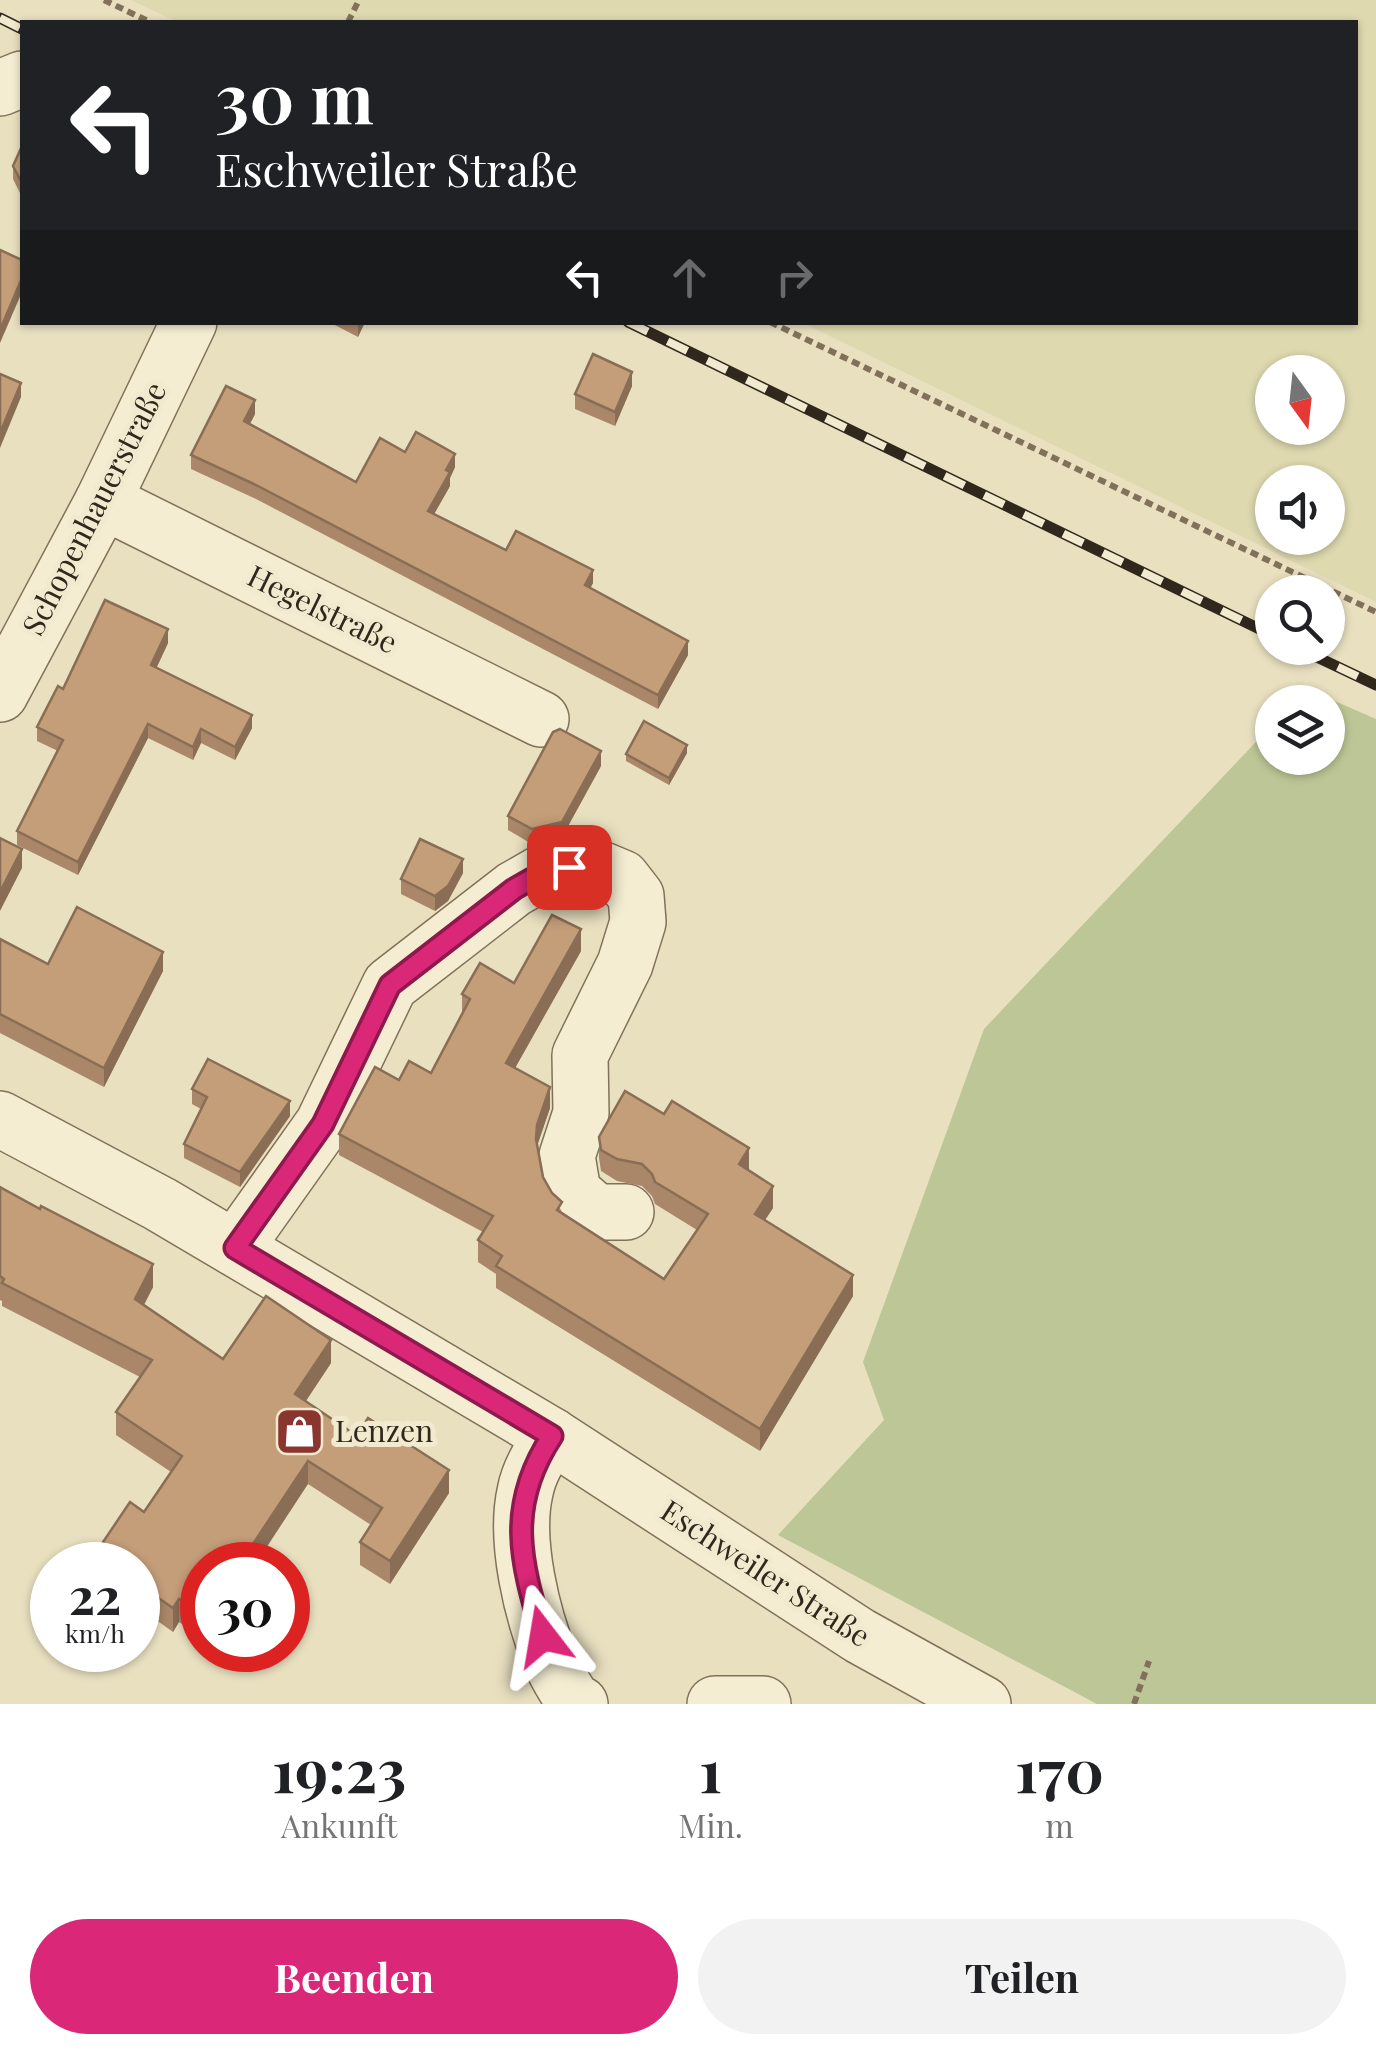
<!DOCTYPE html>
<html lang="de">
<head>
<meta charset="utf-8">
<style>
  :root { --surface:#fff; --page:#f2f2f2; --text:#202124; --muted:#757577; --accent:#db2777 }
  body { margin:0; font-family:"Playfair Display",serif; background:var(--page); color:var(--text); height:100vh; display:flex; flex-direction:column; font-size:38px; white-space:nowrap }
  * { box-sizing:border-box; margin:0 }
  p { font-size:32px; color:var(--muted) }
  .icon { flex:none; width:55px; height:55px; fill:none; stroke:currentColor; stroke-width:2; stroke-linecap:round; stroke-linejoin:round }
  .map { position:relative; height:1704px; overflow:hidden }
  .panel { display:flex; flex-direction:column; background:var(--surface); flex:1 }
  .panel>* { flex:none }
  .hud { position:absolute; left:20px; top:20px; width:1338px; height:305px; border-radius:0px; box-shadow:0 2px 8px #0004; background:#202124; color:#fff; overflow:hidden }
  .needle { width:65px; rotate:165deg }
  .controls { position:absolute; left:1255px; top:355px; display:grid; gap:20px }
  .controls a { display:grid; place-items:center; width:90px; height:90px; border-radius:50%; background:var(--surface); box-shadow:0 2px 8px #0004; font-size:50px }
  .speed { position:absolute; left:30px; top:1542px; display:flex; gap:20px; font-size:50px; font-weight:700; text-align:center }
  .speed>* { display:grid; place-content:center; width:130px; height:130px; border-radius:50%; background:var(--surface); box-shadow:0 2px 8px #0004; line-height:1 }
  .speed small { font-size:25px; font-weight:400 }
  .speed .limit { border:15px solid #d22; background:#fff; color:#111 }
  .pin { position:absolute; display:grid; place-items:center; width:85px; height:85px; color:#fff; margin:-42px; border-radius:20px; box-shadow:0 5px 15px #0006 }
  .me { position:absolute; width:110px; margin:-55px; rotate:346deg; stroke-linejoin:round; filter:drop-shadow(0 0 8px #0008) }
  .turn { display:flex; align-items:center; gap:35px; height:210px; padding:0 30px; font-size:45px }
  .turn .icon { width:130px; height:130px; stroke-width:2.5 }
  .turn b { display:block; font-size:70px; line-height:85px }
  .lanes { display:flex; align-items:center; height:95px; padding:0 30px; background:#0003; justify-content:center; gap:50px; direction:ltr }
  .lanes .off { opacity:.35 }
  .eta { display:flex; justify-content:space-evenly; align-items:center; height:170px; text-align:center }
  .eta b { font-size:60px; font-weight:700; line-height:70px }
  .button { display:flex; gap:20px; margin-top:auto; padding:20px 30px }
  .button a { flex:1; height:115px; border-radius:60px; background:var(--accent); color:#fff; font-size:40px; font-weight:700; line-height:115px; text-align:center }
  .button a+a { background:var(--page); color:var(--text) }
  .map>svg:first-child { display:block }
  .farmland { fill:#ded9af; fill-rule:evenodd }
  .green { fill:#bdc696 }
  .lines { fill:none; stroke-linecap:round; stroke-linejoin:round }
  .minor-casing { stroke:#81715a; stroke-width:58 }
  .path { stroke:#81715a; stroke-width:6; stroke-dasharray:8 5; stroke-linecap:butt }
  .minor { stroke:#f5edd2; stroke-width:55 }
  .rail-casing { stroke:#31281d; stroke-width:11 }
  .rail { stroke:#f1eacf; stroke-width:8; stroke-dasharray:22; stroke-linecap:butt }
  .wall { fill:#a98768 }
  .shaded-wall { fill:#896e55 }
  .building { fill:#c49d79; stroke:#896e55; stroke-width:2.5 }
  .route-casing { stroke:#8e194d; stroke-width:25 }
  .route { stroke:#db2777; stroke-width:18 }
  .labels { text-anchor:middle; stroke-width:10; stroke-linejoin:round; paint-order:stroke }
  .street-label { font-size:30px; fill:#31281d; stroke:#f1eacf }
  .poi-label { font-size:30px; fill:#31281d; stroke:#f1eacf; text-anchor:start }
</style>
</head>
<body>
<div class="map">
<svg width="1376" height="1704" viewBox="0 0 1376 1704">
  <rect width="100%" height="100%" fill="#e9e0c0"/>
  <!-- farmland -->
  <path class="farmland" d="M131 0H1376V602L803 323 1355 322V22H177ZM1272 372H1328V428H1272ZM1272 482H1328V538H1272Z"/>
  <!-- green -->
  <polygon class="green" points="1307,689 1376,719 1376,1704 1097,1704 778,1535 884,1420 863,1362 984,1029 1272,725 1272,758 1328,758 1328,702 1294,702"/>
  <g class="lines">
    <defs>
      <g id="minor">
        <polyline points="0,88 22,79"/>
        <polyline points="103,501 541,719"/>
        <polyline points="0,694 103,501 189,322"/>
        <polyline points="0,1119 160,1204 552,1436 860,1636 983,1704"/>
        <polyline points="235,1248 323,1124 390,985 514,889 542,873 569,867 598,868 622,878 636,896 638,922 625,964 580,1055 581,1113 567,1156 573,1192 596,1212 626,1212"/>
        <path d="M552 1436C540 1454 529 1471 525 1492 514 1541 532 1615 551 1661 556 1675 566 1689 574 1702L580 1704"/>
        <polyline points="715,1704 763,1704"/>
      </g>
    </defs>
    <!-- minor casing -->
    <use href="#minor" class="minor-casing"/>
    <!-- path -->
    <g class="path">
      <polyline points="104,0 150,22"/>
      <polyline points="348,22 359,0"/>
      <polyline points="770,322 1376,612"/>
      <polyline points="1134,1704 1149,1661"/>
    </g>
    <!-- minor -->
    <use href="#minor" class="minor"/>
    <defs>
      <g id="rail">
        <polyline points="0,18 22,29"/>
        <polyline points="628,322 1272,635"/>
        <polyline points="1298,648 1376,685"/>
      </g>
    </defs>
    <!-- rail casing -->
    <use href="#rail" class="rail-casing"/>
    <!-- rail -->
    <use href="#rail" class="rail"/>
  </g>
  <!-- wall -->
  <g class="wall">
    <polygon points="22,146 22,197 13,179 13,166"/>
    <polygon points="329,322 365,322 358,337"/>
    <polygon points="632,386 615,426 575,409 575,394"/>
    <polygon points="255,414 250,424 356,482 405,452 455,467 450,478 450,486 434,514 506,550 593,583 590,588 688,655 658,709 256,499 191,469 191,455"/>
    <polygon points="168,643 157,667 252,728 235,760 201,743 193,760 148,738 78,875 17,845 17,831 58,751 37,741 37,727 63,689"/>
    <polygon points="687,753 669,785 626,761 626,754"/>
    <polygon points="601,766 562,837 532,844 508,830 508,816"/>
    <polygon points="463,873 448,901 435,911 401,894 401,879"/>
    <polygon points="0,939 48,964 163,971 104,1087 0,1033"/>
    <polygon points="581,951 515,1068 550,1108 537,1146 543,1177 562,1212 664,1279 697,1230 655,1204 652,1196 642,1186 617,1181 601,1171 599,1158 599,1137 748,1170 773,1208 765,1220 853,1296 760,1451 496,1288 496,1274 478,1262 478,1240 483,1232 339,1155 339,1134 399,1080 431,1073 462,1016 462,994 514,983"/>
    <polygon points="192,1089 290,1116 240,1187 184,1158 184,1144 201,1109 192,1104"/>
    <polygon points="0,1187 153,1287 144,1305 223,1359 331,1363 306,1401 357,1436 449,1493 390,1584 360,1565 360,1542 371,1525 308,1484 202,1565 202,1638 179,1622 173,1632 138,1607 138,1565 95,1565 95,1554 144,1512 171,1472 116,1435 116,1412 140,1377 2,1306 2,1301 0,1300"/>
  </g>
  <!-- shaded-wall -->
  <g class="shaded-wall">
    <polygon points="22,278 22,292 0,343 0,330"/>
    <polygon points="358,322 365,322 358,337"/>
    <polygon points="632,372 632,386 615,426 615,412"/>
    <polygon points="21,383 21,397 0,448 0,433"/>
    <polygon points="255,400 255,414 244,435 244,421"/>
    <polygon points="455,454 455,467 450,478 450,486 428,525 428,511"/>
    <polygon points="593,570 593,583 585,599 585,585"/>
    <polygon points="168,629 168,643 151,679 151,665"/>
    <polygon points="688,641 688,655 658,709 658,695"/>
    <polygon points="252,715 252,728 235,760 235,747"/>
    <polygon points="148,724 148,738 78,875 78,862"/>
    <polygon points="201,729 201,743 193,760 193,747"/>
    <polygon points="687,745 687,753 669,785 669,778"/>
    <polygon points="601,751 601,766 562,837 532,844 532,829"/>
    <polygon points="22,849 22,868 0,911 0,892"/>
    <polygon points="463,859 463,873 448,901 435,911 435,896"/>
    <polygon points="581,929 581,951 506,1084 506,1063"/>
    <polygon points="163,952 163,971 104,1087 104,1068"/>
    <polygon points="550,1087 550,1108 537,1146 536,1161 537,1125"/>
    <polygon points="290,1101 290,1116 240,1187 240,1172"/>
    <polygon points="749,1148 749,1170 739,1186 739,1164"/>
    <polygon points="773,1186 773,1208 755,1235 755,1214"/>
    <polygon points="153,1264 153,1287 135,1322 135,1299"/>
    <polygon points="853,1275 853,1296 760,1451 760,1429"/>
    <polygon points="331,1340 331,1363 295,1417 295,1394"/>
    <polygon points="308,1461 308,1484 255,1565 239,1565"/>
    <polygon points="449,1470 449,1493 390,1584 390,1561"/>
    <polygon points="179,1599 179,1622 173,1632 173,1608"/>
  </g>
  <!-- building -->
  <g class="building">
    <polygon points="22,146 22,183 13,166"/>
    <polygon points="0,250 22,260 22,278 0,330"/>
    <polygon points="593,354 632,372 615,412 575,394"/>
    <polygon points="0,374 21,383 0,433"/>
    <polygon points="226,386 255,400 244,421 356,482 380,438 405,452 416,432 455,454 446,470 450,472 428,511 506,550 516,531 593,570 585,585 688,641 658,695 256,485 191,455"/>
    <polygon points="105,600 168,629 151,665 252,715 235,747 201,729 193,747 148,724 78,862 17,831 63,740 37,727 58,686 63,689"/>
    <polygon points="644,721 687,745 669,778 626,754"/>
    <polygon points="560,729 601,751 562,822 532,829 508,816 553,732"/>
    <polygon points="0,838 22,849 0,892"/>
    <polygon points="420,839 463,859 448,886 435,896 401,879"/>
    <polygon points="77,907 163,952 104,1068 0,1014 0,939 48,964"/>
    <polygon points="552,915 581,929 506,1063 550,1087 537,1125 536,1139 543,1177 552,1193 562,1202 557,1210 664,1279 708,1214 655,1182 652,1174 642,1164 617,1159 601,1150 599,1137 625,1091 664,1114 672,1101 749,1148 739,1164 773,1186 755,1214 853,1275 760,1429 496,1266 502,1256 478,1240 493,1216 339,1134 375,1067 399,1080 409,1061 431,1073 470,999 462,994 480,963 514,983"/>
    <polygon points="208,1059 290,1101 240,1172 184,1144 207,1097 192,1089"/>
    <polygon points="0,1187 40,1209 41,1206 153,1264 135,1299 223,1359 266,1296 331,1340 295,1394 357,1436 368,1418 449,1470 390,1561 360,1542 382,1508 308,1461 239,1565 202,1565 202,1614 179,1599 173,1608 138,1584 138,1565 110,1565 95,1554 130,1502 144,1512 182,1456 116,1412 152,1360 2,1283 4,1279 0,1276"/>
  </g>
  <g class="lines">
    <defs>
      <path id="route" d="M543 1636C520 1560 506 1506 552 1436L235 1248 323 1124 390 985 514 889 542 873 569 867"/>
    </defs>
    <!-- route casing -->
    <use href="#route" class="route-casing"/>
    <!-- route -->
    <use href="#route" class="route"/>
  </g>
  <!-- icons -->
  <defs>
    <symbol id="shop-square" viewBox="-11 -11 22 22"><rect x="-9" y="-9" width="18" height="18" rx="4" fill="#8a352f" stroke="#f1eacf"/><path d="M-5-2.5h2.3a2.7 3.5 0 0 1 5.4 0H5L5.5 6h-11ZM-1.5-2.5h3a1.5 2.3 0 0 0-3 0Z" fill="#fff"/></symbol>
  </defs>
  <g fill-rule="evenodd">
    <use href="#shop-square" x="272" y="1404" width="55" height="55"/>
  </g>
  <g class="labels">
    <!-- street labels -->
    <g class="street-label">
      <text transform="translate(95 509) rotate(-63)" y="10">Schopenhauerstraße</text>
      <text transform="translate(322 610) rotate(26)" y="10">Hegelstraße</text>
      <text transform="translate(765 1574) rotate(33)" y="10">Eschweiler Straße</text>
    </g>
    <!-- poi labels -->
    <g class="poi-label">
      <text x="335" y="1442">Lenzen</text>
    </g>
  </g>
</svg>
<div class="controls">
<a><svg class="needle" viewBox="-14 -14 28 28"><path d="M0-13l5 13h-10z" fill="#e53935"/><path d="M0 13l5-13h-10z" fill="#757577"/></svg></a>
<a><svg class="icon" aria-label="sound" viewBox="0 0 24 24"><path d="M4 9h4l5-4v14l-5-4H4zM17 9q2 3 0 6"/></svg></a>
<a><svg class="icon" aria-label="search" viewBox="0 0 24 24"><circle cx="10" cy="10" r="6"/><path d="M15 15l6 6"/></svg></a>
<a><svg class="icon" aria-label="layers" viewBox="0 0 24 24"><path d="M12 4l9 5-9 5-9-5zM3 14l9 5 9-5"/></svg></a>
</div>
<div class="speed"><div>22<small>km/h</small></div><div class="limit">30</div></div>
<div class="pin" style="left:569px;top:867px;background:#d93025"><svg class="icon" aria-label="arrive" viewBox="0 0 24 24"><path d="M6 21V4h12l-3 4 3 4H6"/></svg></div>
<svg class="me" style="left:543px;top:1636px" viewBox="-20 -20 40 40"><path d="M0-17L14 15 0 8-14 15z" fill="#db2777" stroke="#fff" stroke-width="4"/></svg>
<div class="hud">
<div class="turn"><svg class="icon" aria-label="left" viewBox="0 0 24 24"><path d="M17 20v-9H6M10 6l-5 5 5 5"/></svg><div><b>30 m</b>Eschweiler Straße</div></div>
<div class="lanes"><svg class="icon" aria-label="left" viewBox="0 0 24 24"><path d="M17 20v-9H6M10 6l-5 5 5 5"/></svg><svg class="icon off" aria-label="ahead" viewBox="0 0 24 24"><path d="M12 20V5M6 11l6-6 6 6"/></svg><svg class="icon off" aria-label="right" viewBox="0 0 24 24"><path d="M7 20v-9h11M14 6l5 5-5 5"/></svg></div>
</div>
</div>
<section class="panel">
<div class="eta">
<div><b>19:23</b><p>Ankunft</p></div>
<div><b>1</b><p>Min.</p></div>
<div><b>170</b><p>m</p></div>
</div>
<div class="button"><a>Beenden</a><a>Teilen</a></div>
</section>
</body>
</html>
